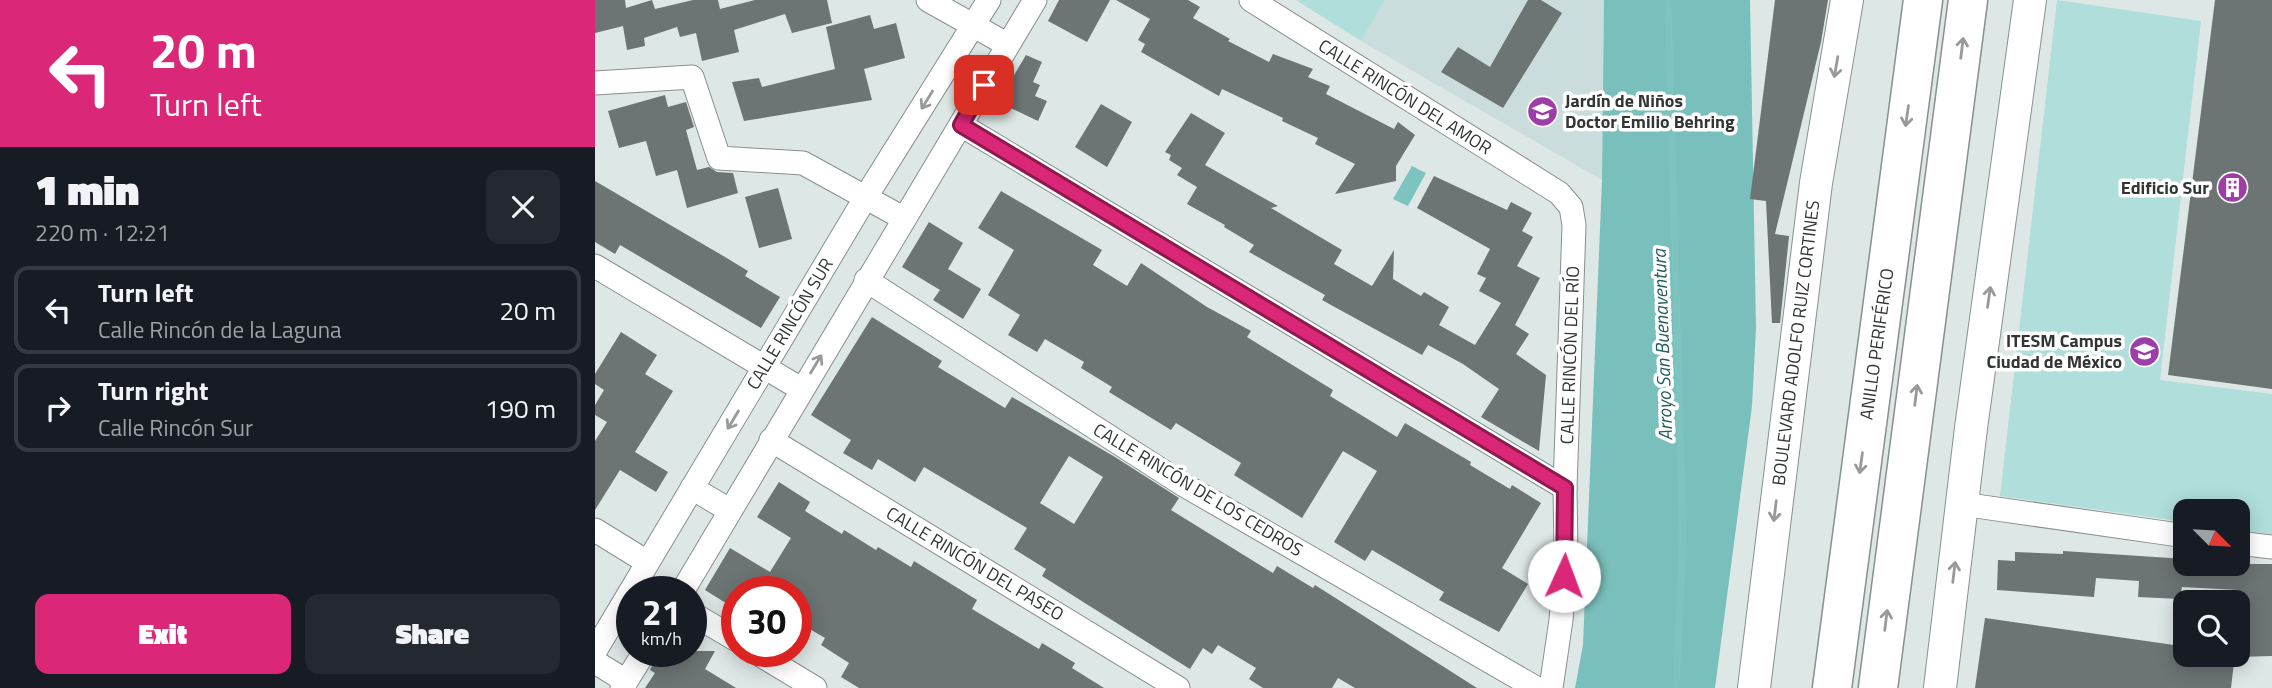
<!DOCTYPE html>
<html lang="en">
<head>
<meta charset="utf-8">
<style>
  :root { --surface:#171b24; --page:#242831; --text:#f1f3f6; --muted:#9ea1a6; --line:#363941; --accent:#db2777 }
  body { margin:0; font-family:"Titillium Web",sans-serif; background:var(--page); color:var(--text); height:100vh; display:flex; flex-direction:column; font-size:26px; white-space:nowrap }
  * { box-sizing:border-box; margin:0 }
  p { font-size:23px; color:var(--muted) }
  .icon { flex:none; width:38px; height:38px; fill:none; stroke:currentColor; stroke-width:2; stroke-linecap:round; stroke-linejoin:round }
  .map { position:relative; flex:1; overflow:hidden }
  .sheet { display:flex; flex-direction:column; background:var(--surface); width:595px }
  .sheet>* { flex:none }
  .guide { background:#db2777; color:#fff; overflow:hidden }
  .needle { width:46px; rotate:114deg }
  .buttons { position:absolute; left:1578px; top:499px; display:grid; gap:14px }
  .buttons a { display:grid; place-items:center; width:77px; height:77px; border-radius:14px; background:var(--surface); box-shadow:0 4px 18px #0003; font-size:35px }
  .speed { position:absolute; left:21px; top:576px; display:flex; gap:14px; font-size:35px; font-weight:700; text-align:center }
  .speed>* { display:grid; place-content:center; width:91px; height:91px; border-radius:50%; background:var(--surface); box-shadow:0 4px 18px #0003; line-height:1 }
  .speed small { font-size:18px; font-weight:400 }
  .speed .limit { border:10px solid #d22; background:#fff; color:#111 }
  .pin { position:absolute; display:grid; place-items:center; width:60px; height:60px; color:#fff; margin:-30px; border-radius:14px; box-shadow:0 4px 10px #0006 }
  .me { position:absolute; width:77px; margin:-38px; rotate:2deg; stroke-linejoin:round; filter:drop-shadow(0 0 5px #0008) }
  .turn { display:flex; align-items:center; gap:24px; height:147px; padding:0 35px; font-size:32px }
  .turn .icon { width:91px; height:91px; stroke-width:2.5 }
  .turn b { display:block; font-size:49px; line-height:60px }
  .round { display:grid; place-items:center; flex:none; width:74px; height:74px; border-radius:14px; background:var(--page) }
  .summary { display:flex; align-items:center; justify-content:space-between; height:119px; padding:0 35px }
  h1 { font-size:42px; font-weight:800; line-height:52px }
  .primary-button { display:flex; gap:14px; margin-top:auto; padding:14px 35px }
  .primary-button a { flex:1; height:80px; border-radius:14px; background:var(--accent); color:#fff; font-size:28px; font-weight:800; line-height:80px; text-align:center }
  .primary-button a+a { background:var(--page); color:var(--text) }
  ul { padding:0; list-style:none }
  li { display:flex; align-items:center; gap:21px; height:88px; margin:0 14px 10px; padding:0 21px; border:4px solid var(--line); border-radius:14px }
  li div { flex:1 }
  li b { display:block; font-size:26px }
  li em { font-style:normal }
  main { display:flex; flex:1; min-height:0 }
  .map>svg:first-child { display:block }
  .built { fill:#cadcdb }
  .green { fill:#b0dedb }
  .forest { fill:#79bfbb }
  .water { fill:#7dc3bf }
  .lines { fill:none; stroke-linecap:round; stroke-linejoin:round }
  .stream { stroke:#7dc3bf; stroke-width:7 }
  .building { fill:#6c7474; fill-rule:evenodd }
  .street-casing { stroke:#87908f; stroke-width:25 }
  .secondary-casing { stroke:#87908f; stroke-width:34 }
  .highway-casing { stroke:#87908f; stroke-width:41 }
  .street { stroke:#fff; stroke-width:23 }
  .secondary { stroke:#fff; stroke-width:32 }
  .highway { stroke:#fff; stroke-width:38 }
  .oneway { stroke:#989a9a }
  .route-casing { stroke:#8e194d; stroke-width:18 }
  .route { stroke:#db2777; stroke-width:12 }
  .labels { text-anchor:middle; stroke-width:7; stroke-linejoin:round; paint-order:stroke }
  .street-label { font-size:18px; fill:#313534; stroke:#fff }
  .poi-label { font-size:18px; font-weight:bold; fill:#313534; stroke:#fff; text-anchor:end }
  .water-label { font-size:19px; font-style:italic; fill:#225d5a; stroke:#fff }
</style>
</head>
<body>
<main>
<section class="sheet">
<div class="guide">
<div class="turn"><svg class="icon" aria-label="left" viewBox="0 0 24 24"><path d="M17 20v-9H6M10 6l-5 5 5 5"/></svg><div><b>20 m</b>Turn left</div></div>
</div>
<div class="summary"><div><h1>1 min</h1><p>220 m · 12:21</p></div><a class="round"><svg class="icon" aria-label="close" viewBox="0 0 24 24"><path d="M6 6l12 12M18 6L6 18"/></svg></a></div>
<ul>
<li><svg class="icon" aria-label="left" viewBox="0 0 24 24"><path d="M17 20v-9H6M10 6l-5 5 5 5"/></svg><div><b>Turn left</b><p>Calle Rincón de la Laguna</p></div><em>20 m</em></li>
<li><svg class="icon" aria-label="right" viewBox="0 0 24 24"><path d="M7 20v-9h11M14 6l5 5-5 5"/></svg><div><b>Turn right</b><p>Calle Rincón Sur</p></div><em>190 m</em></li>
</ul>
<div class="primary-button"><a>Exit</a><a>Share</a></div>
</section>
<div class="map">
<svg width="1677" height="688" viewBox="0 0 1677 688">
  <rect width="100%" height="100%" fill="#dde7e6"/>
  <!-- built -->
  <polygon class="built" points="790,0 1009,0 1007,180 766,41"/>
  <!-- green -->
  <g class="green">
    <polygon points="701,0 790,0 766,41"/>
    <polygon points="1462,0 1606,21 1565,380 1677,394 1677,534 1643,530 1643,511 1591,511 1591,522 1405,496"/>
  </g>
  <!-- forest -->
  <polygon class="forest" points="1009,0 1155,0 1161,328 1157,406 1120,688 980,688 988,645 1007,180"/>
  <!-- water -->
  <polygon class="water" points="817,166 831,173 813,206 798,199"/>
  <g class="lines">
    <!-- stream -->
    <polyline class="stream" points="1073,0 1088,538 1081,688"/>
  </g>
  <!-- building -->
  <g class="building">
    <polygon points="0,0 30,0 31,8 57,0 60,9 98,0 123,0 125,9 160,0 232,0 237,23 197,33 190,14 139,30 144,52 107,61 101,33 85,37 82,27 49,38 50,46 32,50 28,26 0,33"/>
    <polygon points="464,0 515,0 492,42 453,21"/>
    <polygon points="521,0 593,0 605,7 598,18 635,39 633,41 674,62 678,54 718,69 713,77 735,86 731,94 799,129 803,122 820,135 801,166 801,181 740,194 760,164 720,144 723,138 687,121 688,118 627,89 624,96 546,52 550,44 543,40 555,19"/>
    <polygon points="933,0 946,0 967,13 908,108 846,72 863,47 895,67"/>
    <polygon points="1180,0 1233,0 1226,42 1180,234 1194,236 1185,323 1177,323 1171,201 1155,199"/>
    <polygon points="1620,0 1677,0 1677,389 1573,375"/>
    <polygon points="275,15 279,29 301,23 310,58 269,69 277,100 149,121 137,82 164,78 167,87 240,69 231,27"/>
    <polygon points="431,55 447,62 438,82 445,85 440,96 452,101 443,121 403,102"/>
    <polygon points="70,95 73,107 91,102 99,127 91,130 102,170 114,167 122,172 138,173 143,193 92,208 82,170 61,176 51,141 24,148 13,111"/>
    <polygon points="506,104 537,122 512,167 480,147"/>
    <polygon points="596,113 630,133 610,165 683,206 676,208 747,250 739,264 777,286 799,250 798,279 826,296 829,292 854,307 844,325 880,345 906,303 884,291 891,278 882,274 895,249 822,208 839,176 912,210 916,202 937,213 927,231 938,237 922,266 945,278 920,325 934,334 921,354 951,375 944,451 886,417 904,389 868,364 833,345 827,355 727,300 730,295 654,252 659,245 629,227 630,225 592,204 602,187 582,175 587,168 574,160 576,155 570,152"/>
    <polygon points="0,181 130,257 153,271 150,276 185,297 166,328 25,245 20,254 0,242"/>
    <polygon points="183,188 197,239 164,248 150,197"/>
    <polygon points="406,191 507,250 498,265 532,286 546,263 612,307 656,331 652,337 738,390 735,396 802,437 810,423 876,462 875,465 915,489 917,485 946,503 907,568 933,584 904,632 844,600 849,592 777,550 770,561 739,542 782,471 748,451 707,518 639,475 646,463 581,423 576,430 514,392 517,387 486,368 489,362 450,339 442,352 413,335 425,315 393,295 419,250 383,228"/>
    <polygon points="334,222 368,243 353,269 386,289 368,319 338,300 345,290 307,267"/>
    <path d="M277 317 347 361 343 367 410 408 417 397 520 457 584 498 576 510 678 573 682 566 718 588 720 585 882 688H760L743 678 737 688H668L654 679 661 668 623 645 617 654 608 648 595 669 574 656 447 576 451 569 419 549 432 528 329 467 320 482 283 459 277 470 248 453 256 440 216 415ZM474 456 508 477 479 524 445 503Z"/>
    <polygon points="26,332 62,355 50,374 78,391 40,452 73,472 61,492 25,470 0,510 0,441 12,422 0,415 0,405 9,390 0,384 0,374"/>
    <polygon points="184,482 215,502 210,511 247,534 249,530 281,550 283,547 316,567 319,561 382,600 377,609 444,649 447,643 480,663 477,668 509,688 264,688 246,677 254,663 226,645 230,638 201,621 201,592 142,592 142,610 110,590 135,548 175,572 196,538 162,517"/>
    <polygon points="1468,551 1591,559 1591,564 1677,564 1677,656 1643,657 1643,590 1587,587 1585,599 1543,597 1544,581 1501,578 1499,597 1402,590 1403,560 1420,561 1420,552 1468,554"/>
    <polygon points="1390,618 1579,645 1579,650 1591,651 1591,654 1640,654 1636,688 1380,688"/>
    <polygon points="64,651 120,651 110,669 141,688 50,688 60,673 55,670"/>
  </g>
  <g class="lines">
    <defs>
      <g id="street">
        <polyline points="333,0 413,45"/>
        <polyline points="656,0 964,193 976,207 979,225 970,488 971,555 966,620 956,688"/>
        <polyline points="0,83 97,77 124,158 208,163 308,218"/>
        <polyline points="366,125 970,488"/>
        <polyline points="0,266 206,389"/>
        <polyline points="271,280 589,485 941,688"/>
        <polyline points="176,440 583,688"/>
        <polyline points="97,488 134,510"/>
        <polyline points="1367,504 1591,536"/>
        <polyline points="0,530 52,562"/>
        <polyline points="1643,543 1677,547"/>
        <polyline points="87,592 440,0"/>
        <polyline points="96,613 142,640"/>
        <polyline points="0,651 272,195 394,0"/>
        <polyline points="159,651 220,688"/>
        <polyline points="0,662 31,681"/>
        <polyline points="27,688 50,651"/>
      </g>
      <g id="secondary">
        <polyline points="1159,688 1221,183 1252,0"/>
        <polyline points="1345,688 1376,428 1435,0"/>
      </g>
      <g id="highway">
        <polyline points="1237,688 1328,0"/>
        <polyline points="1283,688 1373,0"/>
      </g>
    </defs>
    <!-- street casing -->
    <use href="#street" class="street-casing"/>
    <!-- secondary casing -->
    <use href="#secondary" class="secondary-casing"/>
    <!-- highway casing -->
    <use href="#highway" class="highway-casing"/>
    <!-- street -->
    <use href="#street" class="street"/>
    <!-- secondary -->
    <use href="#secondary" class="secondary"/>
    <!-- highway -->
    <use href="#highway" class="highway"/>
  </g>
  <!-- one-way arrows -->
  <defs><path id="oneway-shaft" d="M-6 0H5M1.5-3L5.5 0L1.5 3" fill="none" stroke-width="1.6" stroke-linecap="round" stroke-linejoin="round" transform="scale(1.75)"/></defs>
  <g class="oneway">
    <use href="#oneway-shaft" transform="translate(1367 48) rotate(-83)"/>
    <use href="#oneway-shaft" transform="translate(1241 67) rotate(100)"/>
    <use href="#oneway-shaft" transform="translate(332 100) rotate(122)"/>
    <use href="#oneway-shaft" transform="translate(1312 116) rotate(98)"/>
    <use href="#oneway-shaft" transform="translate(1394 297) rotate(-82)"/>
    <use href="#oneway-shaft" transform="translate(221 364) rotate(-59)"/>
    <use href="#oneway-shaft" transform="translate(1321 395) rotate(-83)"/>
    <use href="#oneway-shaft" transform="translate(138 420) rotate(121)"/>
    <use href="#oneway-shaft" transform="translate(1266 463) rotate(98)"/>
    <use href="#oneway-shaft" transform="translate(1180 511) rotate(97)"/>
    <use href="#oneway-shaft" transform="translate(1359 572) rotate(-83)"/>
    <use href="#oneway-shaft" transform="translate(1291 620) rotate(-83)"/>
  </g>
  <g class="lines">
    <defs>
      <polyline id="route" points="389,85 366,125 970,488 969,576"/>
    </defs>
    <!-- route casing -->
    <use href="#route" class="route-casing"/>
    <!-- route -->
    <use href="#route" class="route"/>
  </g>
  <!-- icons -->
  <defs>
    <symbol id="school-disc" viewBox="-11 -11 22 22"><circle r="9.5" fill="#9d3ea6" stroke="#fff"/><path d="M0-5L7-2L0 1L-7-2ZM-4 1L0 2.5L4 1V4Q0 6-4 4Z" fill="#fff"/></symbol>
    <symbol id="building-disc" viewBox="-11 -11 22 22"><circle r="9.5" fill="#9d3ea6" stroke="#fff"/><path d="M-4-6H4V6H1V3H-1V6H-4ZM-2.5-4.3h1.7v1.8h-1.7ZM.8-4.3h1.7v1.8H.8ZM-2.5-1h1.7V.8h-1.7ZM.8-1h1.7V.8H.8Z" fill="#fff"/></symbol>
    <symbol id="university-disc" viewBox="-11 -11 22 22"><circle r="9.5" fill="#9d3ea6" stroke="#fff"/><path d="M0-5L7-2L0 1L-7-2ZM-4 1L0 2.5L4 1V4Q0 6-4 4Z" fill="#fff"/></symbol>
  </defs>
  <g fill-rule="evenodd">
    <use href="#school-disc" x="930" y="94" width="35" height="35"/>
    <use href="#building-disc" x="1620" y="170" width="35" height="35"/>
    <use href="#university-disc" x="1532" y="334" width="35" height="35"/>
  </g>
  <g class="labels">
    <!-- street labels -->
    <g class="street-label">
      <text transform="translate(810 97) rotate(32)" y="6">CALLE RINCÓN DEL AMOR</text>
      <text transform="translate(195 324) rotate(-59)" y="6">CALLE RINCÓN SUR</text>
      <text transform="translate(1201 343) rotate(-83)" y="6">BOULEVARD ADOLFO RUIZ CORTINES</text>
      <text transform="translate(1282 344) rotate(-82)" y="6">ANILLO PERIFÉRICO</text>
      <text transform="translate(975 355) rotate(-88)" y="6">CALLE RINCÓN DEL RÍO</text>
      <text transform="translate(603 490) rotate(31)" y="6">CALLE RINCÓN DE LOS CEDROS</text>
      <text transform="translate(380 564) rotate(31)" y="6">CALLE RINCÓN DEL PASEO</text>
    </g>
    <!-- poi labels -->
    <g class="poi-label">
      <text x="970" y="107" text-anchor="start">Jardín de Niños<tspan x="970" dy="21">Doctor Emilio Behring</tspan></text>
      <text x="1614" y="194">Edificio Sur</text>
      <text x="1527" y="347">ITESM Campus<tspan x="1527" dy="21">Ciudad de México</tspan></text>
    </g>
    <!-- water labels -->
    <g class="water-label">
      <text transform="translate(1067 345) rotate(-92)" y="7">Arroyo San Buenaventura</text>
    </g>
  </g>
</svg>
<div class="buttons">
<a><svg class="needle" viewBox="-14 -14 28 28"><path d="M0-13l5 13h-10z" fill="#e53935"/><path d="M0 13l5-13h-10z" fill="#9ea1a6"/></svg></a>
<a><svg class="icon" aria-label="search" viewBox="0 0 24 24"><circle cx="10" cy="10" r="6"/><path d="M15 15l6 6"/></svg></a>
</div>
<div class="speed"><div>21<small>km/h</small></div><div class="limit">30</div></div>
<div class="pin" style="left:389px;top:85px;background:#d93025"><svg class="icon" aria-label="arrive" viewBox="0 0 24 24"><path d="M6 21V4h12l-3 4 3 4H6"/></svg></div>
<svg class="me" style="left:969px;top:576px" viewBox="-20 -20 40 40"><circle r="19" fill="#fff"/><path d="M0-13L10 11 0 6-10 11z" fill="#db2777"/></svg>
</div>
</main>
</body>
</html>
